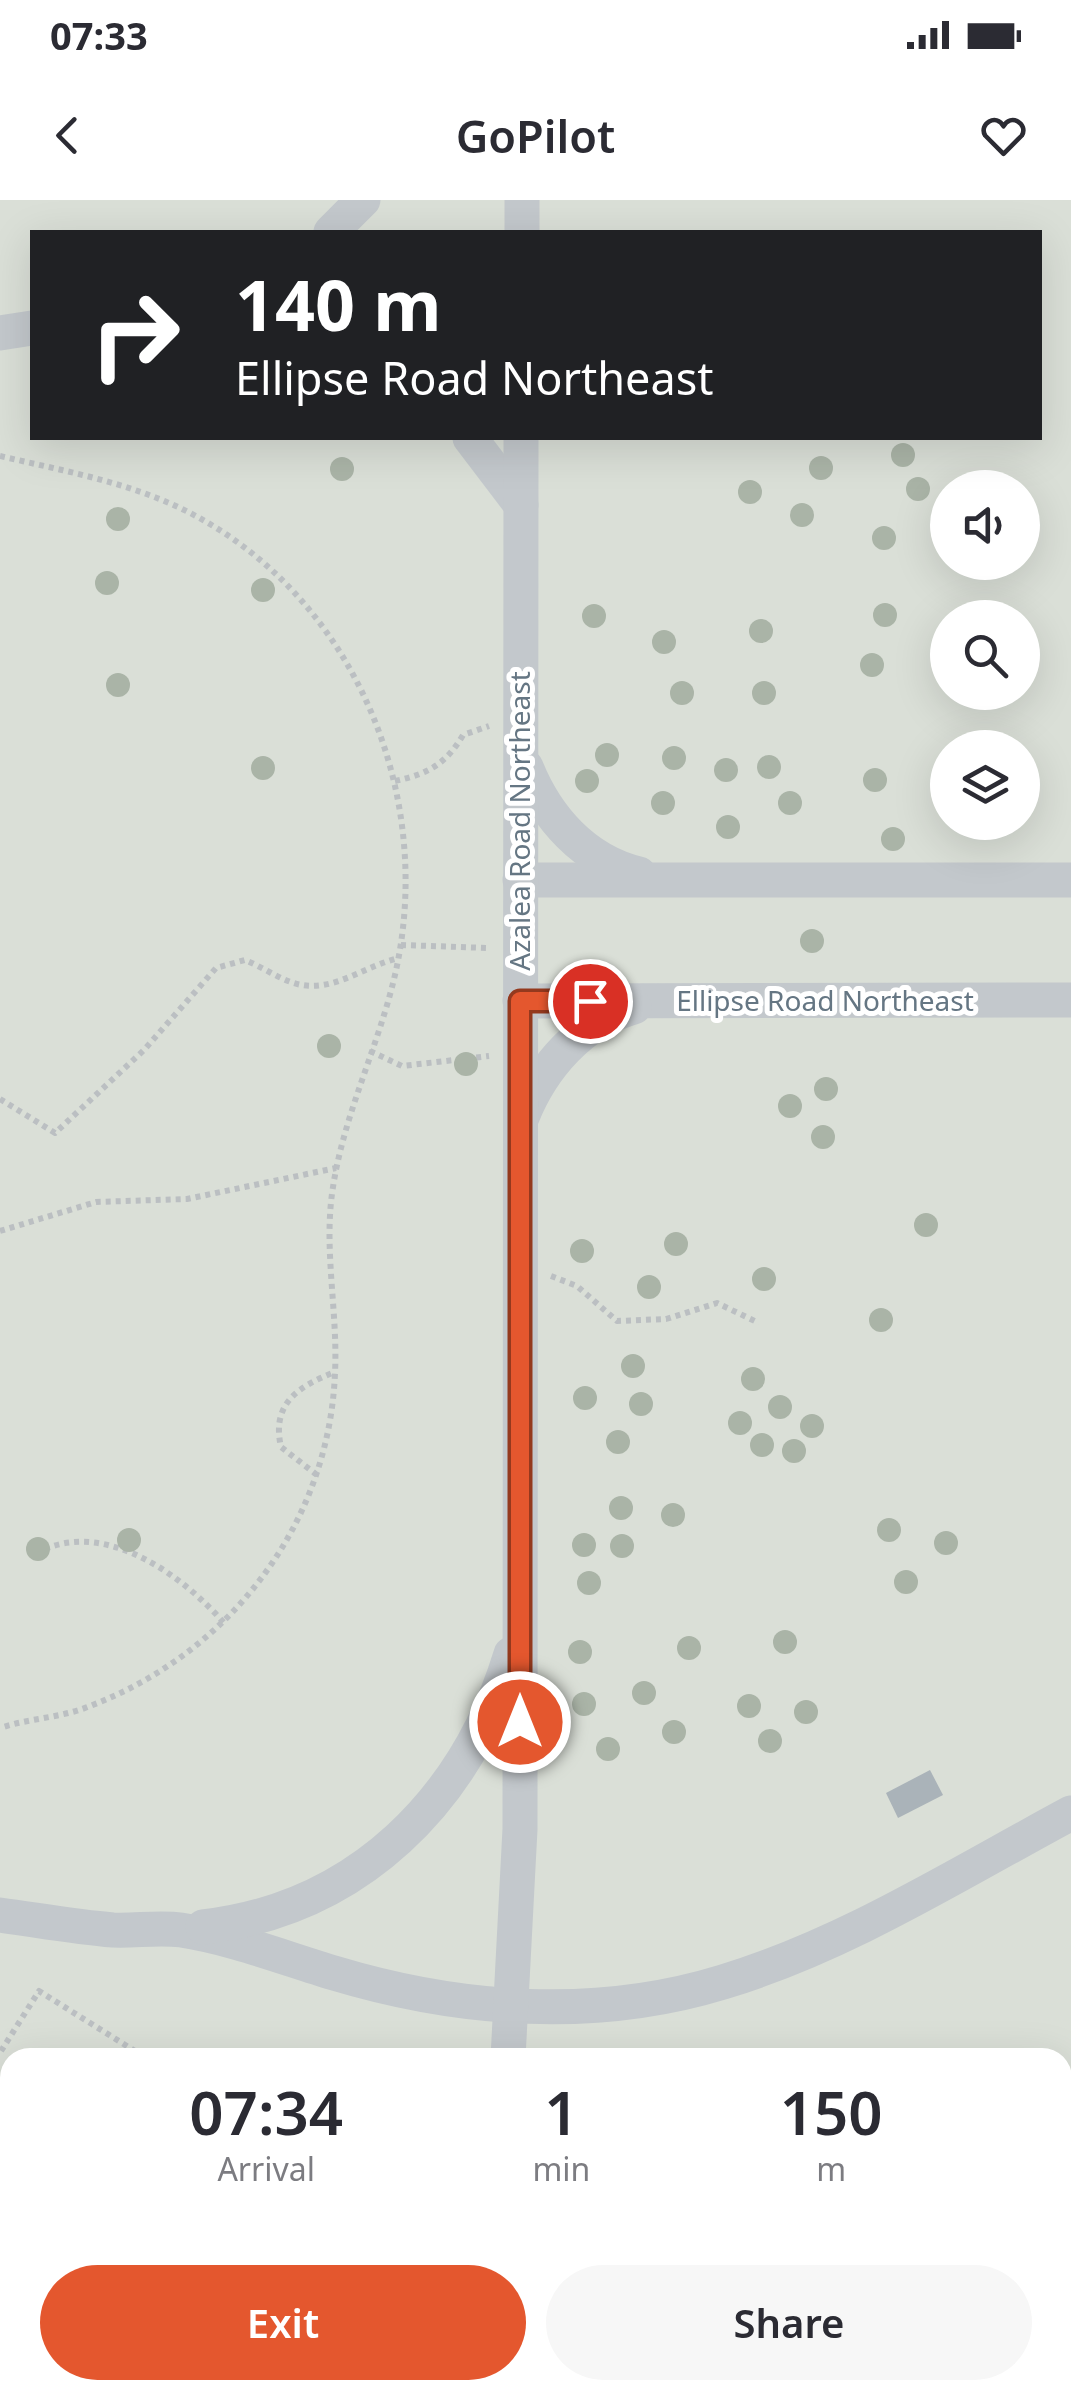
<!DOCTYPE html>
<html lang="en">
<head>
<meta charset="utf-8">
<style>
  :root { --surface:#fff; --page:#f7f7f7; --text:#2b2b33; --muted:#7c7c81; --accent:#e4572e }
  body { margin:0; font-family:"Noto Sans",sans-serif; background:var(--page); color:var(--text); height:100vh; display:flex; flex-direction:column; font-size:38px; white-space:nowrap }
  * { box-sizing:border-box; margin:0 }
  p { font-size:32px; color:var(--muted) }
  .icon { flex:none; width:55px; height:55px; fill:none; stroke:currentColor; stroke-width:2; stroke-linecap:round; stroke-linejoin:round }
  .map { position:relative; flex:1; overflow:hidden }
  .panel { position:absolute; left:0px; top:1848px; width:1072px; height:352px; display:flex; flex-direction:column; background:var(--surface); border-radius:30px 30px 0 0; box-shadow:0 10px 40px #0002 }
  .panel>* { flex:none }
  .top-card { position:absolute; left:30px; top:30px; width:1012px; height:210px; border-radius:0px; box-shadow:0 10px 40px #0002; background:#202124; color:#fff; overflow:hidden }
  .buttons { position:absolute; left:930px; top:270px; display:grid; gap:20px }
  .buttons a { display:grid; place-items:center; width:110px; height:110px; border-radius:50%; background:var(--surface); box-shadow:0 10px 40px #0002; font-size:50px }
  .pin { position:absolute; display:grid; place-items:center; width:85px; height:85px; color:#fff; margin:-42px; border:5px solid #fff; border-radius:50%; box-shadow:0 2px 10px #0007 }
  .me { position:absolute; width:110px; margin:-55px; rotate:0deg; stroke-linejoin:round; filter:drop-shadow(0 0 8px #0008) }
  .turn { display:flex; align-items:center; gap:35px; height:210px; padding:0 40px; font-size:45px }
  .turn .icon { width:130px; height:130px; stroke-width:2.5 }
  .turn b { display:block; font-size:70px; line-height:85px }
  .eta { display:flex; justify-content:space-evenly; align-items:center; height:170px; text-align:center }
  .eta b { font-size:60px; font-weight:600; line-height:70px }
  .action { display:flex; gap:20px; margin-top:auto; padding:20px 40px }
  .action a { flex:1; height:115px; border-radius:60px; background:var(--accent); color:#fff; font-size:40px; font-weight:600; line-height:115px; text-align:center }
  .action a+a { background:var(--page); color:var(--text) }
  .status { display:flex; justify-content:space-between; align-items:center; height:70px; padding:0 50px; background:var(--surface); direction:ltr }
  .status svg { height:28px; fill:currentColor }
  header { display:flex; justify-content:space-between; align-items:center; height:130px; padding:0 40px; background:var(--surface); font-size:45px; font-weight:600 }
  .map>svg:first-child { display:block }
  .green { fill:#dadfd7; fill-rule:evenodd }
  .building { fill:#aab3b9 }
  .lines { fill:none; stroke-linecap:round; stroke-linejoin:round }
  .path { stroke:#bbbfc2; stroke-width:6; stroke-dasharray:5 5; stroke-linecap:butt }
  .minor { stroke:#c3c8cc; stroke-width:35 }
  .tree { fill:#aab4a7 }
  .route-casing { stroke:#94391e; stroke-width:25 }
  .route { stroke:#e4572e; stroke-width:18 }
  .labels { text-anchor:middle; stroke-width:10; stroke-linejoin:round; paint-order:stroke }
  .street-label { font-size:28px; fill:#657683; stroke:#fff }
</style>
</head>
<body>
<div class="status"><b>07:33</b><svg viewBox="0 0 49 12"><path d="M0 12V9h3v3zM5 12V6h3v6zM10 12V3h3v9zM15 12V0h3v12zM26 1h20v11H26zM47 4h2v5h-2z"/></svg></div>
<header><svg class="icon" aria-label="back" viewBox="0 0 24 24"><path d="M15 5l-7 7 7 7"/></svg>GoPilot<svg class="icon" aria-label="heart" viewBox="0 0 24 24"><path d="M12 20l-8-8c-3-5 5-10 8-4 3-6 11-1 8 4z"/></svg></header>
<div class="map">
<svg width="1071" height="2198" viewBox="0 0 1071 2198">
  <rect width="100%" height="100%" fill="#fafaf8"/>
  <!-- green -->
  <path class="green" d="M0 0H1071V2198H0ZM32 32H1040V238H32ZM948 288H1022V362H948ZM948 418H1022V492H948ZM948 548H1022V622H948ZM10 1858H1062V2190H10Z"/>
  <!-- building -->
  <polygon class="building" points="930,1570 943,1595 898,1618 886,1593"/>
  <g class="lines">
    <!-- path -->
    <g class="path">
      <path d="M0 256C60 270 122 281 178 307 341 384 427 569 401 743 389 827 346 902 333 987 323 1048 338 1111 335 1173 329 1324 230 1453 90 1506 61 1518 30 1518 0 1528"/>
      <path d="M395 581C428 574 446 564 463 535L489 526"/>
      <polyline points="401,745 489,748"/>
      <polyline points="370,851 402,866 489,856"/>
      <path d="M0 899 55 933 144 850 216 768 245 760C263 767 283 782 302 785 335 791 367 765 399 758"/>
      <polyline points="0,1031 96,1002 187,999 336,968"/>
      <polyline points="551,1076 577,1086 617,1121 666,1119 717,1103 759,1123"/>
      <path d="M317 1275 281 1247C271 1203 299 1186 335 1172"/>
      <path d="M45 1349C109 1322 183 1376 224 1423"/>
      <polyline points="1,1851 39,1791 146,1858"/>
      <polyline points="0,2065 10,2069"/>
      <polyline points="109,2198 122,2190"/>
    </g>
    <!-- minor -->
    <g class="minor">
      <polyline points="331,32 363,0"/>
      <polyline points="522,32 522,0"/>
      <polyline points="0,133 32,128"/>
      <polyline points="470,238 521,305"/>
      <path d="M526 567C546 617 584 661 639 674"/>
      <polyline points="520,680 1071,680"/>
      <polyline points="520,801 1071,800"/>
      <path d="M522 917C542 867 581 822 634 807"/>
      <path d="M0 1715C37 1720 75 1727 113 1730 135 1731 159 1727 181 1730 233 1738 284 1758 334 1773 460 1811 596 1821 723 1782 846 1745 959 1673 1071 1613"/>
      <path d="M203 1727C358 1709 466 1601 511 1454"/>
      <polyline points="508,1858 520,1629 521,238"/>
      <polyline points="375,2198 379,2190"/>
    </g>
  </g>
  <!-- trees -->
  <g class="tree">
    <circle cx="903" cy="255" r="12"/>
    <circle cx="821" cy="268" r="12"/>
    <circle cx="342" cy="269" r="12"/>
    <circle cx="918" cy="289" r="12"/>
    <circle cx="750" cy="292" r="12"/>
    <circle cx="802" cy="315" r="12"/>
    <circle cx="118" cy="319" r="12"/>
    <circle cx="884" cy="338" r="12"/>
    <circle cx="107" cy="383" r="12"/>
    <circle cx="263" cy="390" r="12"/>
    <circle cx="885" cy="415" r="12"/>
    <circle cx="594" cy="416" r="12"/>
    <circle cx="761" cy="431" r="12"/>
    <circle cx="664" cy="442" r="12"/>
    <circle cx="872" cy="465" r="12"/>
    <circle cx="118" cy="485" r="12"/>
    <circle cx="682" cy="493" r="12"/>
    <circle cx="764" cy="493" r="12"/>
    <circle cx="607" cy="555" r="12"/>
    <circle cx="674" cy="558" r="12"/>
    <circle cx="769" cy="567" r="12"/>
    <circle cx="263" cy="568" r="12"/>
    <circle cx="726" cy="570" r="12"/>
    <circle cx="875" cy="580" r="12"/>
    <circle cx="587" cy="581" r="12"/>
    <circle cx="663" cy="603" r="12"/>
    <circle cx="790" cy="603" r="12"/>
    <circle cx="728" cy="627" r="12"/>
    <circle cx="893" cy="639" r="12"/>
    <circle cx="812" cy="741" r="12"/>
    <circle cx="329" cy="846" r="12"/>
    <circle cx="466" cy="864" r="12"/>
    <circle cx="826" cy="889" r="12"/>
    <circle cx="790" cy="906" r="12"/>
    <circle cx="823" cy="937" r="12"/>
    <circle cx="926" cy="1025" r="12"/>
    <circle cx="676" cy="1044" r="12"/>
    <circle cx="582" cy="1051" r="12"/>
    <circle cx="764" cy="1079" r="12"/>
    <circle cx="649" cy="1087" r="12"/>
    <circle cx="881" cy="1120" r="12"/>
    <circle cx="633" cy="1166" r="12"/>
    <circle cx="753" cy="1179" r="12"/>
    <circle cx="585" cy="1198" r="12"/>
    <circle cx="641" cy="1204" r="12"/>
    <circle cx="780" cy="1207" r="12"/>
    <circle cx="740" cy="1223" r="12"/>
    <circle cx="812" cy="1226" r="12"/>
    <circle cx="618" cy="1242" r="12"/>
    <circle cx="762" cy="1245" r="12"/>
    <circle cx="794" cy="1251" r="12"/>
    <circle cx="621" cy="1308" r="12"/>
    <circle cx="673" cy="1315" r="12"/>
    <circle cx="889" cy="1330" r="12"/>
    <circle cx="129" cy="1340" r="12"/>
    <circle cx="946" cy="1343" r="12"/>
    <circle cx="584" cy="1345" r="12"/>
    <circle cx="622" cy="1346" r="12"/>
    <circle cx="38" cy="1349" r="12"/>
    <circle cx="906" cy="1382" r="12"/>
    <circle cx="589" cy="1383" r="12"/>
    <circle cx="785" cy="1442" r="12"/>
    <circle cx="689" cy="1448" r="12"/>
    <circle cx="580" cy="1452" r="12"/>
    <circle cx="644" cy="1493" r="12"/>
    <circle cx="584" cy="1504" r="12"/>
    <circle cx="749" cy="1506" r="12"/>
    <circle cx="806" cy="1512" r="12"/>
    <circle cx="674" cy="1532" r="12"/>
    <circle cx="770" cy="1541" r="12"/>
    <circle cx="608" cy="1549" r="12"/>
  </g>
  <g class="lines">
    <defs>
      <polyline id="route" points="520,1522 520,801 590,801"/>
    </defs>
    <!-- route casing -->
    <use href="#route" class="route-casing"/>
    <!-- route -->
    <use href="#route" class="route"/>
  </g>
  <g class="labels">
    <!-- street labels -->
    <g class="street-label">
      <text transform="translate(520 621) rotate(-90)" y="10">Azalea Road Northeast</text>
      <text x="825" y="811">Ellipse Road Northeast</text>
    </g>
  </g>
</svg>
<div class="buttons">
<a><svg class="icon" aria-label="sound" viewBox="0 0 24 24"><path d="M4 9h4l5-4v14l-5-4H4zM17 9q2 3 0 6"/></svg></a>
<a><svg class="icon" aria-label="search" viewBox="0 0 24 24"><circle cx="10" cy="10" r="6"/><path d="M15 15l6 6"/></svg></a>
<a><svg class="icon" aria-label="layers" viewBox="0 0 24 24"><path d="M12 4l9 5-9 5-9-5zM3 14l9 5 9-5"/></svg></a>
</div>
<div class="pin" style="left:590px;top:801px;background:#d93025"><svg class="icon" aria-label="arrive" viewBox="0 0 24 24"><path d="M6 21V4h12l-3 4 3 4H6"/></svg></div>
<svg class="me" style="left:520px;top:1522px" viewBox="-20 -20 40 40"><circle r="17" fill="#e4572e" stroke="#fff" stroke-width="3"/><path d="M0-11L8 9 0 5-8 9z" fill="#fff"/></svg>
<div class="top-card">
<div class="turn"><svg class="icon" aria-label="right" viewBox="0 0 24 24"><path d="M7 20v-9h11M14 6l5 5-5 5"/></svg><div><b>140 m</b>Ellipse Road Northeast</div></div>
</div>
<section class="panel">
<div class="eta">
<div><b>07:34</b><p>Arrival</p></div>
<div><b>1</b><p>min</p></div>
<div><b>150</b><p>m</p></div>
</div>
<div class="action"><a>Exit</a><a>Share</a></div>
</section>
</div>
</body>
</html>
